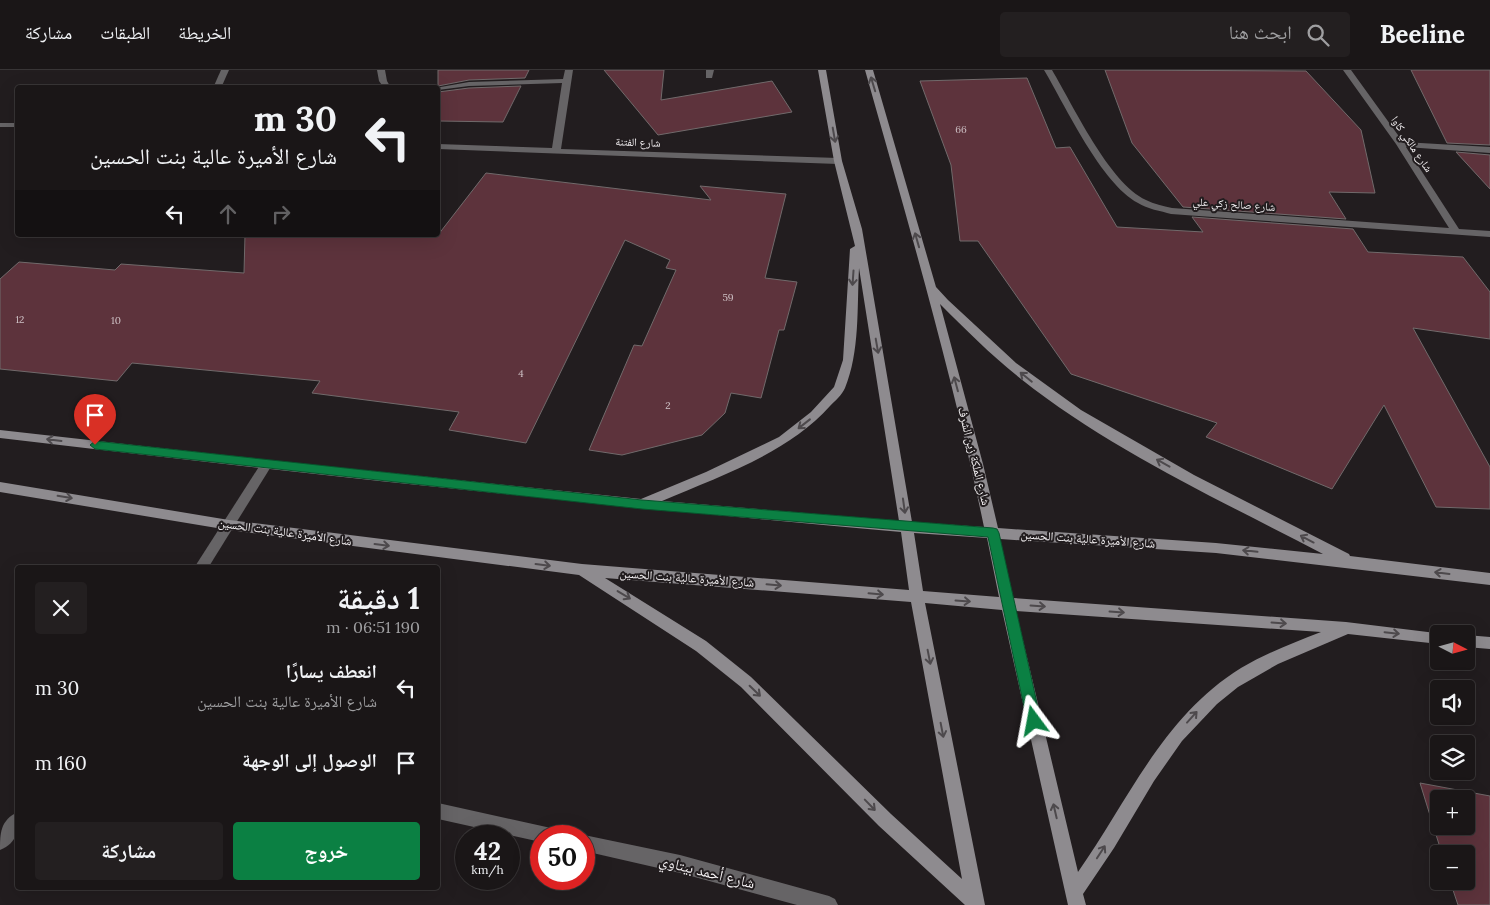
<!DOCTYPE html>
<html lang="ar">
<head>
<meta charset="utf-8">
<style>
  :root { --surface:#1a1617; --page:#231f20; --text:#f1f3f6; --muted:#9f9fa1; --line:#383536; --accent:#0b8043 }
  body { margin:0; font-family:Lora,"Noto Naskh Arabic",serif; background:var(--page); color:var(--text); direction:rtl; height:100vh; display:flex; flex-direction:column; font-size:19px; white-space:nowrap }
  * { box-sizing:border-box; margin:0 }
  p { font-size:16px; color:var(--muted) }
  .icon { flex:none; width:28px; height:28px; fill:none; stroke:currentColor; stroke-width:2; stroke-linecap:round; stroke-linejoin:round }
  .map { position:relative; flex:1; overflow:hidden; direction:ltr }
  .details { position:absolute; left:15px; top:495px; width:425px; height:325px; display:flex; flex-direction:column; background:var(--surface); border-radius:5px; box-shadow:0 5px 20px #0002,0 0 0 1px var(--line); direction:rtl }
  .details>* { flex:none }
  .hud { position:absolute; left:15px; top:15px; width:425px; height:152px; border-radius:5px; box-shadow:0 5px 20px #0002,0 0 0 1px var(--line); direction:rtl; background:#1a1617; color:var(--text); overflow:hidden }
  .needle { width:32px; rotate:96deg }
  .controls { position:absolute; left:1430px; top:555px; display:grid; gap:10px }
  .controls a { display:grid; place-items:center; width:45px; height:45px; border-radius:5px; background:var(--surface); box-shadow:0 5px 20px #0002,0 0 0 1px var(--line); font-size:25px }
  .speed { position:absolute; left:455px; top:755px; display:flex; gap:10px; font-size:25px; font-weight:700; text-align:center }
  .speed>* { display:grid; place-content:center; width:65px; height:65px; border-radius:50%; background:var(--surface); box-shadow:0 5px 20px #0002,0 0 0 1px var(--line); line-height:1 }
  .speed small { font-size:12px; font-weight:400 }
  .speed .limit { border:8px solid #d22; background:#fff; color:#111 }
  .pin { position:absolute; display:grid; place-items:center; width:42px; height:42px; color:#fff; margin:-51px -21px; border-radius:50% 50% 50% 0; rotate:-45deg; box-shadow:0 0 5px #0007 }
  .pin .icon { rotate:45deg }
  .me { position:absolute; width:55px; margin:-28px; rotate:347deg; stroke-linejoin:round; filter:drop-shadow(0 0 4px #0008) }
  .turn { display:flex; align-items:center; gap:18px; height:105px; padding:0 20px; font-size:22px }
  .turn .icon { width:65px; height:65px; stroke-width:2.5 }
  .turn b { display:block; font-size:35px; line-height:42px }
  .lanes { display:flex; align-items:center; height:48px; padding:0 20px; background:#0003; justify-content:center; gap:25px; direction:ltr }
  .lanes .off { opacity:.35 }
  .round { display:grid; place-items:center; flex:none; width:52px; height:52px; border-radius:5px; background:var(--page) }
  .headline { display:flex; align-items:center; justify-content:space-between; height:85px; padding:0 20px }
  h1 { font-size:30px; font-weight:700; line-height:38px }
  .action { display:flex; gap:10px; margin-top:auto; padding:10px 20px }
  .action a { flex:1; height:58px; border-radius:5px; background:var(--accent); color:#fff; font-size:20px; font-weight:700; line-height:58px; text-align:center }
  .action a+a { background:var(--page); color:var(--text) }
  ul { padding:0; list-style:none }
  li { display:flex; align-items:center; gap:15px; height:75px; padding:0 20px }
  li div { flex:1 }
  li b { display:block; font-size:19px }
  li em { font-style:normal }
  header { display:flex; align-items:center; gap:30px; box-sizing:border-box; height:70px; padding:0 25px; background:var(--surface); border-bottom:1px solid var(--line) }
  header strong { font-size:24px }
  nav { display:flex; gap:28px; margin-inline-start:auto; font-size:18px }
  .search { width:350px; height:45px; background:var(--page); display:flex; align-items:center; gap:12px; box-sizing:border-box; padding:0 18px; border-radius:5px; color:var(--muted); font-size:19px }
  .map>svg:first-child { display:block }
  .building { fill:#5d333c; stroke:#716a6b; fill-rule:evenodd }
  .lines { fill:none; stroke-linecap:round; stroke-linejoin:round }
  .street { fill:#666466; fill-rule:evenodd }
  .secondary { fill:#8e8b8f; fill-rule:evenodd }
  .oneway { stroke:#4d494c }
  .route { fill:#0b8043; stroke:#07532c }
  .labels { text-anchor:middle; stroke-width:4; stroke-linejoin:round; paint-order:stroke }
  .number-label { font-size:10px; fill:#cfc2c6 }
  .far-street-label { font-size:11px; fill:#f5f2f4; stroke:#221d1f }
  .street-label { font-size:12px; fill:#f5f2f4; stroke:#221d1f }
  .near-street-label { font-size:15px; fill:#f5f2f4; stroke:#221d1f }
</style>
</head>
<body>
<header>
<strong>Beeline</strong>
<div class="search"><svg class="icon" aria-label="search" viewBox="0 0 24 24"><circle cx="10" cy="10" r="6"/><path d="M15 15l6 6"/></svg>ابحث هنا</div>
<nav><a>الخريطة</a><a>الطبقات</a><a>مشاركة</a></nav>
</header>
<div class="map">
<svg width="1490" height="835" viewBox="0 0 1490 835">
  <rect width="100%" height="100%" fill="#221d1f"/>
  <!-- building -->
  <g class="building">
    <polygon points="438,0 529,0 525,8 469,10 438,16"/>
    <polygon points="604,0 664,0 661,30 772,11 792,42 658,65"/>
    <polygon points="1105,0 1306,1 1361,60 1375,123 1329,122 1346,149 1183,137 1132,73"/>
    <polygon points="1411,0 1490,0 1490,75 1447,73"/>
    <polygon points="1027,8 1056,78 1070,77 1117,157 1203,162 1192,147 1353,159 1368,182 1463,187 1490,222 1490,269 1413,258 1490,397 1490,439 1436,437 1384,335 1332,419 1206,367 1217,353 1071,304 978,171 960,171 951,95 920,11"/>
    <polygon points="521,16 503,52 438,51 438,22 469,18"/>
    <polygon points="1456,82 1490,85 1490,119"/>
    <polygon points="486,103 711,130 700,116 786,124 765,208 797,212 784,260 779,260 761,328 731,323 725,343 702,365 622,385 589,380 634,275 642,276 676,200 666,198 670,190 625,170 526,373 449,360 459,342 312,323 320,311 132,293 117,311 0,299 0,209 19,192 115,200 121,194 244,203 245,165 438,165"/>
    <path d="M1420 713 1490 726V835H1458L1450 811H1466V784H1442ZM1439 729H1466V756H1439Z"/>
  </g>
  <g class="lines">
    <!-- street -->
    <g class="street">
      <polygon points="221,0 229,0 221,18 213,18"/>
      <polygon points="377,0 385,0 387,11 391,18 384,18 379,11"/>
      <polygon points="565,0 573,0 561,79 838,88 842,91 838,94 438,79 438,74 552,78 562,13 469,16 438,20 438,18 435,18 469,12 563,9"/>
      <polygon points="706,0 714,0 712,8 706,8"/>
      <path d="M1044 0H1052C1073 35 1109 113 1146 130 1154 134 1163 136 1172 138L1449 158 1396 74 1343 0H1351L1403 72 1490 77V83L1406 77 1459 159 1490 161V167L1171 144C1161 141 1147 139 1138 133 1101 113 1066 37 1044 0Z"/>
      <rect x="0" y="53" width="18" height="4"/>
      <polygon points="266,390 270,392 272,395 208,498 194,498 262,392"/>
      <polygon points="438,733 551,758 557,760 559,766 541,766 541,772 438,749"/>
      <path d="M18 742C18 759 18 773 0 780 0 764 0 750 18 742Z"/>
      <polygon points="584,765 680,785 829,826 835,829 838,835 797,835 680,803 584,781 584,766 580,766"/>
    </g>
    <!-- secondary -->
    <g class="secondary">
      <path d="M818 0H826L842 91 862 159 912 452 984 457C952 303 908 152 865 0H873L936 217 948 230 1016 293 1081 340 1194 405 1349 484 1350 486 1490 503V515L1216 483 1000 469 1013 528 1346 552 1444 564H1439V574L1348 564 1278 594 1238 617 1217 634 1182 671 1154 711 1114 778 1083 824 1086 835H1068L1002 540 925 533 985 835H965L879 756 741 617 696 581 579 505 229 460 0 422V412L229 450 582 494 909 520 901 462C600 435 300 404 0 368V360L266 390 641 429 706 402 779 367 811 342 834 317 843 290 850 179 855 176 834 91ZM859 198 899 451 662 431C720 406 787 384 830 336 835 331 842 325 845 318 860 282 857 237 859 198ZM940 234C966 260 992 286 1021 309 1112 381 1220 430 1323 484L1216 473 998 458 983 394ZM914 463 987 468 999 527 923 521ZM605 508 911 532 962 809 891 744 751 607 706 571ZM1016 541 1321 562C1293 573 1266 583 1241 598 1163 646 1128 731 1078 802Z"/>
      <polygon points="1466,565 1490,567 1490,579 1466,577"/>
    </g>
  </g>
  <!-- one-way arrows -->
  <defs><path id="oneway-shaft" d="M-6 0H5M1.5-3L5.5 0L1.5 3" fill="none" stroke-width="1.6" stroke-linecap="round" stroke-linejoin="round" transform="scale(1.25)"/></defs>
  <g class="oneway">
    <use href="#oneway-shaft" transform="translate(873 14) rotate(-107)"/>
    <use href="#oneway-shaft" transform="translate(834 65) rotate(80)"/>
    <use href="#oneway-shaft" transform="translate(917 170) rotate(-106)"/>
    <use href="#oneway-shaft" transform="translate(853 208) rotate(94)"/>
    <use href="#oneway-shaft" transform="translate(877 276) rotate(80)"/>
    <use href="#oneway-shaft" transform="translate(1026 307) rotate(-141)"/>
    <use href="#oneway-shaft" transform="translate(956 314) rotate(-105)"/>
    <use href="#oneway-shaft" transform="translate(804 354) rotate(142)"/>
    <use href="#oneway-shaft" transform="translate(54 370) rotate(-173)"/>
    <use href="#oneway-shaft" transform="translate(1163 393) rotate(-151)"/>
    <use href="#oneway-shaft" transform="translate(65 427) rotate(9)"/>
    <use href="#oneway-shaft" transform="translate(904 436) rotate(82)"/>
    <use href="#oneway-shaft" transform="translate(1307 469) rotate(-152)"/>
    <use href="#oneway-shaft" transform="translate(382 475) rotate(7)"/>
    <use href="#oneway-shaft" transform="translate(1250 481) rotate(-174)"/>
    <use href="#oneway-shaft" transform="translate(543 495) rotate(7)"/>
    <use href="#oneway-shaft" transform="translate(1442 503) rotate(-173)"/>
    <use href="#oneway-shaft" transform="translate(774 515) rotate(5)"/>
    <use href="#oneway-shaft" transform="translate(876 524) rotate(5)"/>
    <use href="#oneway-shaft" transform="translate(624 525) rotate(31)"/>
    <use href="#oneway-shaft" transform="translate(963 531) rotate(4)"/>
    <use href="#oneway-shaft" transform="translate(1038 536) rotate(4)"/>
    <use href="#oneway-shaft" transform="translate(1117 542) rotate(4)"/>
    <use href="#oneway-shaft" transform="translate(1279 553) rotate(4)"/>
    <use href="#oneway-shaft" transform="translate(1392 563) rotate(6)"/>
    <use href="#oneway-shaft" transform="translate(929 587) rotate(79)"/>
    <use href="#oneway-shaft" transform="translate(755 621) rotate(44)"/>
    <use href="#oneway-shaft" transform="translate(1192 647) rotate(-48)"/>
    <use href="#oneway-shaft" transform="translate(942 660) rotate(79)"/>
    <use href="#oneway-shaft" transform="translate(870 735) rotate(46)"/>
    <use href="#oneway-shaft" transform="translate(1055 741) rotate(-103)"/>
    <use href="#oneway-shaft" transform="translate(1101 782) rotate(-57)"/>
  </g>
  <!-- route -->
  <polygon class="route" points="95,371 642,430 993,458 997,459 999,463 1041,651 1039,656 1034,658 1029,656 1027,651 988,467 642,439 95,379 90,375"/>
  <g class="labels">
    <!-- number labels -->
    <g class="number-label">
      <text x="961" y="63">66</text>
      <text x="728" y="231">59</text>
      <text x="20" y="253">12</text>
      <text x="116" y="254">10</text>
      <text x="521" y="307">4</text>
      <text x="668" y="339">2</text>
    </g>
    <!-- far-street labels -->
    <g class="far-street-label">
      <text transform="translate(638 72) rotate(2)" y="4">شارع الفتنة</text>
      <text transform="translate(1412 74) rotate(56)" y="4">شارع مالكي كاوا</text>
      <text transform="translate(1234 134) rotate(4)" y="4">شارع صالح زكي علي</text>
    </g>
    <!-- street labels -->
    <g class="street-label">
      <text transform="translate(974 386) rotate(76)" y="4">شارع الملكة زين الشرف</text>
      <text transform="translate(285 462) rotate(8)" y="4">شارع الأميرة عالية بنت الحسين</text>
      <text transform="translate(1088 469) rotate(4)" y="4">شارع الأميرة عالية بنت الحسين</text>
      <text transform="translate(687 508) rotate(4)" y="4">شارع الأميرة عالية بنت الحسين</text>
    </g>
    <!-- near-street labels -->
    <g class="near-street-label">
      <text transform="translate(707 802) rotate(14)" y="5">شارع أحمد بيتاوي</text>
    </g>
  </g>
</svg>
<div class="controls">
<a><svg class="needle" viewBox="-14 -14 28 28"><path d="M0-13l5 13h-10z" fill="#e53935"/><path d="M0 13l5-13h-10z" fill="#9f9fa1"/></svg></a>
<a><svg class="icon" aria-label="sound" viewBox="0 0 24 24"><path d="M4 9h4l5-4v14l-5-4H4zM17 9q2 3 0 6"/></svg></a>
<a><svg class="icon" aria-label="layers" viewBox="0 0 24 24"><path d="M12 4l9 5-9 5-9-5zM3 14l9 5 9-5"/></svg></a>
<a>+</a>
<a>−</a>
</div>
<div class="speed"><div>42<small>km/h</small></div><div class="limit">50</div></div>
<div class="pin" style="left:95px;top:375px;background:#d93025"><svg class="icon" aria-label="arrive" viewBox="0 0 24 24"><path d="M6 21V4h12l-3 4 3 4H6"/></svg></div>
<svg class="me" style="left:1034px;top:651px" viewBox="-20 -20 40 40"><path d="M0-17L14 15 0 8-14 15z" fill="#0b8043" stroke="#fff" stroke-width="4"/></svg>
<div class="hud">
<div class="turn"><svg class="icon" aria-label="left" viewBox="0 0 24 24"><path d="M17 20v-9H6M10 6l-5 5 5 5"/></svg><div><b>30 m</b>شارع الأميرة عالية بنت الحسين</div></div>
<div class="lanes"><svg class="icon" aria-label="left" viewBox="0 0 24 24"><path d="M17 20v-9H6M10 6l-5 5 5 5"/></svg><svg class="icon off" aria-label="ahead" viewBox="0 0 24 24"><path d="M12 20V5M6 11l6-6 6 6"/></svg><svg class="icon off" aria-label="right" viewBox="0 0 24 24"><path d="M7 20v-9h11M14 6l5 5-5 5"/></svg></div>
</div>
<section class="details">
<div class="headline"><div><h1>1 دقيقة</h1><p>190 m · 06:51</p></div><a class="round"><svg class="icon" aria-label="close" viewBox="0 0 24 24"><path d="M6 6l12 12M18 6L6 18"/></svg></a></div>
<ul>
<li><svg class="icon" aria-label="left" viewBox="0 0 24 24"><path d="M17 20v-9H6M10 6l-5 5 5 5"/></svg><div><b>انعطف يسارًا</b><p>شارع الأميرة عالية بنت الحسين</p></div><em>30 m</em></li>
<li><svg class="icon" aria-label="arrive" viewBox="0 0 24 24"><path d="M6 21V4h12l-3 4 3 4H6"/></svg><div><b>الوصول إلى الوجهة</b></div><em>160 m</em></li>
</ul>
<div class="action"><a>خروج</a><a>مشاركة</a></div>
</section>
</div>
</body>
</html>
